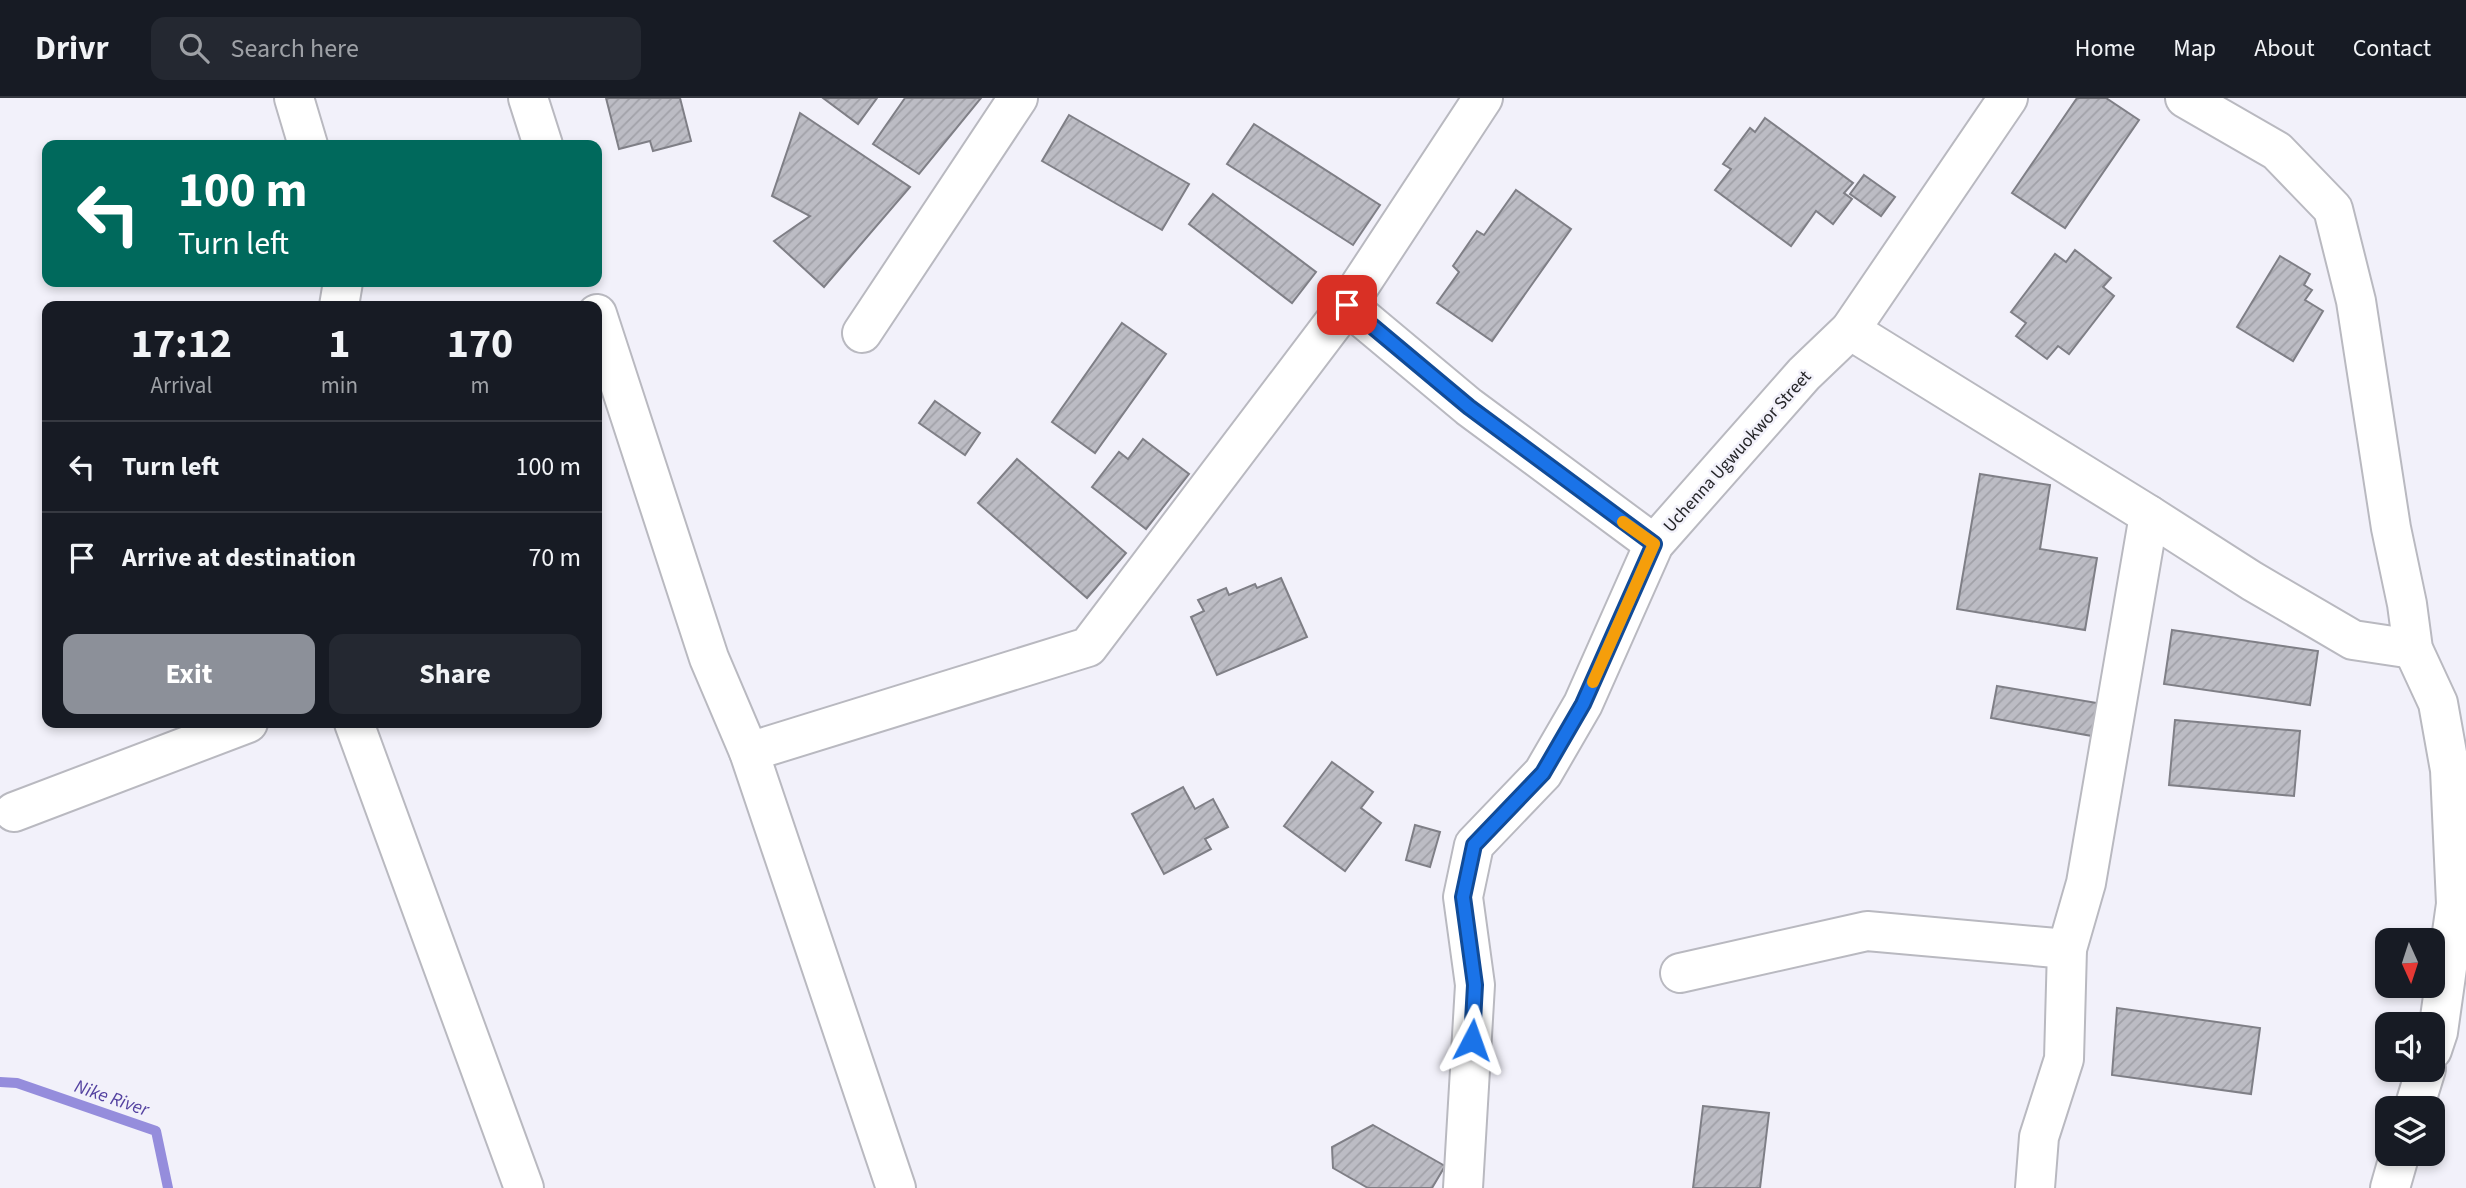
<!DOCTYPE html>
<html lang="en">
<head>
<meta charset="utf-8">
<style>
  :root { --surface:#171b24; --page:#242831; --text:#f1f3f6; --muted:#9ea1a6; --line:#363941; --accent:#8c9099 }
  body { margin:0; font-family:"Source Sans 3",sans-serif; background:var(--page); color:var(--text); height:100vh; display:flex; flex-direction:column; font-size:26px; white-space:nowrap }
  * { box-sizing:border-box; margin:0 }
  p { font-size:23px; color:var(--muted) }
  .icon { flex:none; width:38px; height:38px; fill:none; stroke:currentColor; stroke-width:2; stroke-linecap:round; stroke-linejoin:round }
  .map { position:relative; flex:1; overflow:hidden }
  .drawer { position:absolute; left:42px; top:203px; width:560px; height:427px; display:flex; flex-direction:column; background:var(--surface); border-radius:14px; box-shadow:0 4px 10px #0003 }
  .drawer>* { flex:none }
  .banner { position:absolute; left:42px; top:42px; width:560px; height:147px; border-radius:14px; box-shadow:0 4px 10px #0003; background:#00695c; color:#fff; overflow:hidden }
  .needle { width:46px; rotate:177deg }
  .buttons { position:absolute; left:2375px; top:830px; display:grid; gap:14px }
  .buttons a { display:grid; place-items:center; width:70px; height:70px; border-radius:14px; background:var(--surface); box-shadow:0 4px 10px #0003; font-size:35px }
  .pin { position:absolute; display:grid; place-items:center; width:60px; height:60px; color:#fff; margin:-30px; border-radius:14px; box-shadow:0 4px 10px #0006 }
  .me { position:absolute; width:77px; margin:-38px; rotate:4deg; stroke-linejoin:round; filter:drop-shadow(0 0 5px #0008) }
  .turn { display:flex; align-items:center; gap:24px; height:147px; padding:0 21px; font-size:32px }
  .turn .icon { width:91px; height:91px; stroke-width:2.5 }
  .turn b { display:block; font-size:49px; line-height:60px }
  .eta { display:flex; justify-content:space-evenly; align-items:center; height:119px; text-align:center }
  .eta b { font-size:42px; font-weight:700; line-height:49px }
  .button { display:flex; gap:14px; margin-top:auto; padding:14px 21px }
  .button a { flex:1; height:80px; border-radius:14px; background:var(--accent); color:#fff; font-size:28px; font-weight:700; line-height:80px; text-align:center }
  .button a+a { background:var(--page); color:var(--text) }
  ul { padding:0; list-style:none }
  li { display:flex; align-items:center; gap:21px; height:91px; padding:0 21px; border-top:2px solid var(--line) }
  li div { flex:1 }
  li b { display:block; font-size:26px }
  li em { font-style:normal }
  header { display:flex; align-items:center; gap:42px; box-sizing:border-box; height:98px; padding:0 35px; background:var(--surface); border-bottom:2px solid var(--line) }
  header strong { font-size:33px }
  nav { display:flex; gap:38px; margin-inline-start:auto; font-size:24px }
  .search { width:490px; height:63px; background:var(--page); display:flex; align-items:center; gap:18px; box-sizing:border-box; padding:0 24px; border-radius:14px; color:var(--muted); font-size:26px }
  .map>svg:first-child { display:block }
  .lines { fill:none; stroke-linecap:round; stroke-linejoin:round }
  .stream { stroke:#958ddc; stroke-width:10 }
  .building { fill:url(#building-hatch); stroke:#7f7f86; stroke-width:2 }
  .minor-casing { stroke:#b9b9c0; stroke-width:42 }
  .minor { stroke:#fff; stroke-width:38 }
  .route-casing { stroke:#114b97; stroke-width:18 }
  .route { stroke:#1a73e8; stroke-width:12 }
  .slow { stroke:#f59e0b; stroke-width:12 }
  .labels { text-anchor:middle; stroke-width:5; stroke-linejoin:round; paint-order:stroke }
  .street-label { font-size:18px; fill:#262629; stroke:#f2f1fa }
  .water-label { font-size:19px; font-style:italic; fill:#5442a0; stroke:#f2f1fa }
</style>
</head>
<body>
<header>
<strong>Drivr</strong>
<div class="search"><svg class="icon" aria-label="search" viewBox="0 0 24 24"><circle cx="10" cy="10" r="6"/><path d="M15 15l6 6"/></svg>Search here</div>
<nav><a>Home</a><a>Map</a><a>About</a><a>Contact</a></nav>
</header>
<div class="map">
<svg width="2466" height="1090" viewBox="0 0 2466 1090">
  <defs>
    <pattern id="building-hatch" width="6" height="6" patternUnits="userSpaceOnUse" patternTransform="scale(1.75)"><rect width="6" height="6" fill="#bcbcc4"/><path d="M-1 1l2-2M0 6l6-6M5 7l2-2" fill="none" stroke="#a1a1a8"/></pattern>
  </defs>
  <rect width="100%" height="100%" fill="#f2f1fa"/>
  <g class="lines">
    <!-- stream -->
    <polyline class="stream" points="0,984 17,985 156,1033 168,1090"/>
  </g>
  <!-- building -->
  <g class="building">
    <polygon points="606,0 680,0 691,43 653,53 650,43 619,51"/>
    <polygon points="823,0 877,0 858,26"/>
    <polygon points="905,0 981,0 919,76 873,46"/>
    <polygon points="2077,0 2106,0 2139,22 2065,130 2012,95"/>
    <polygon points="800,15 910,89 824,189 774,143 810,118 772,98"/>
    <polygon points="1069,17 1189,86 1162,132 1042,63"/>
    <polygon points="1765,20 1853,85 1844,95 1852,101 1833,126 1816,113 1791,148 1715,92 1731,71 1723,66 1750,30 1755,34"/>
    <polygon points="1254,26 1380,107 1353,147 1227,66"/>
    <polygon points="1864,77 1895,99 1881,118 1850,96"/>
    <polygon points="1516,92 1571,131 1492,243 1437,205 1459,174 1453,168 1477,133 1484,137"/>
    <polygon points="1213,96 1316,174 1292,205 1189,126"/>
    <polygon points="2075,152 2111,180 2103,189 2114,198 2069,256 2058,248 2047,261 2016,238 2026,225 2011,214 2055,156 2066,164"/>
    <polygon points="2280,158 2310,176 2304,187 2312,192 2305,202 2323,213 2293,263 2237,229"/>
    <polygon points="1122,225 1166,256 1095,355 1052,324"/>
    <polygon points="935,303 980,335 965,357 919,325"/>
    <polygon points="1143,341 1189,376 1146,431 1092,389 1119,354 1128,361"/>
    <polygon points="1017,361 1126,455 1087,500 978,405"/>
    <polygon points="1980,376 2050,387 2040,451 2097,460 2085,532 1957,511"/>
    <polygon points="1281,480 1307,539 1217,577 1191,519 1204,513 1198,502 1226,490 1229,497 1255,486 1257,490"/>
    <polygon points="2172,532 2318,553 2310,607 2164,586"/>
    <polygon points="1997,588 2097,605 2092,638 1991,620"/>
    <polygon points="2175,622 2300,633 2294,698 2169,687"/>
    <polygon points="1332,664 1373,694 1361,710 1381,725 1345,773 1284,728"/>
    <polygon points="1183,689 1195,711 1213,701 1228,729 1205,741 1211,751 1164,776 1132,716"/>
    <polygon points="1415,727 1440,734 1430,769 1406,762"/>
    <polygon points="2117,910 2260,930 2251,996 2112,977"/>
    <polygon points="1703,1008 1769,1015 1760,1090 1693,1090"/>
    <polygon points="1373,1027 1445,1068 1432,1090 1368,1090 1333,1070 1332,1049"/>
  </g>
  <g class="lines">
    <defs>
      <g id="minor">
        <polyline points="294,0 308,47"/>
        <polyline points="528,0 543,47"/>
        <polyline points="2185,0 2277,53 2333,111 2356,203 2391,430 2407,506 2413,551 2438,605 2450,672 2456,806 2438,934 2432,952"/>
        <polyline points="1347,207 1469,309 1654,446"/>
        <polyline points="339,208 343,184"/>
        <polyline points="597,216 709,560 749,654 896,1090"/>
        <polyline points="1850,232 2149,417 2252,483 2353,542 2413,551"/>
        <polyline points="862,235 1018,0"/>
        <polyline points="354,625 524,1090"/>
        <polyline points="749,654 1088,549 1347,207 1483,0"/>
        <polyline points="14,714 248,625"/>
        <polyline points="1680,875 1867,833 2067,851"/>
        <polyline points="2414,1010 2426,971"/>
        <polyline points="1463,1090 1475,887 1463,799 1474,747 1543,675 1583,606 1654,446 1804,276 1850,232 2008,0"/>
        <polyline points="2035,1090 2039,1039 2064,961 2067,851 2086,785 2149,417"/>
        <polyline points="2390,1090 2400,1055"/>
      </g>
    </defs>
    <!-- minor casing -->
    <use href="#minor" class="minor-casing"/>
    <!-- minor -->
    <use href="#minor" class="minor"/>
  </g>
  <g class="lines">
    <defs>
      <polyline id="route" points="1347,207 1469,309 1654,446 1583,606 1543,675 1474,747 1463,799 1475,887 1472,942"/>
    </defs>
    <!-- route casing -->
    <use href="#route" class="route-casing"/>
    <!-- route -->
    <use href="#route" class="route"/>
    <!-- slow -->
    <polyline class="slow" points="1593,584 1654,446 1623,424"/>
  </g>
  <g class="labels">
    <!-- street labels -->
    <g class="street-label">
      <text transform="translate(1737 353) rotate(-48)" y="6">Uchenna Ugwuokwor Street</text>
    </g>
    <!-- water labels -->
    <g class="water-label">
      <text transform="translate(112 999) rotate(19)" y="7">Nike River</text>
    </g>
  </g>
</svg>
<div class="buttons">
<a><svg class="needle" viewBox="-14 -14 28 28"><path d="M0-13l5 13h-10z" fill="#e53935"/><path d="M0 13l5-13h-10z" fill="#9ea1a6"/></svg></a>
<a><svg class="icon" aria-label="sound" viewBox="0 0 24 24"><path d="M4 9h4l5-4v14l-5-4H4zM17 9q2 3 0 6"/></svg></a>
<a><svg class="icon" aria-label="layers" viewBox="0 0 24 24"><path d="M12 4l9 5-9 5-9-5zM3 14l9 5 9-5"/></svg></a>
</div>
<div class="pin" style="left:1347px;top:207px;background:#d93025"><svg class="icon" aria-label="arrive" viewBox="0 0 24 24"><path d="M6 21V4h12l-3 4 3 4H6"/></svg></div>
<svg class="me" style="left:1472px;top:942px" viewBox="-20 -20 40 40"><path d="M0-17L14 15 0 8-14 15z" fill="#1a73e8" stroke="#fff" stroke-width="4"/></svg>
<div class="banner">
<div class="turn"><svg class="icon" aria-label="left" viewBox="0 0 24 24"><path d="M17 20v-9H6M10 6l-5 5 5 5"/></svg><div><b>100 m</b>Turn left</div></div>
</div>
<section class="drawer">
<div class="eta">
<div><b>17:12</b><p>Arrival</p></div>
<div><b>1</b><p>min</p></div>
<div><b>170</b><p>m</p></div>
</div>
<ul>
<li><svg class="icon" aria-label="left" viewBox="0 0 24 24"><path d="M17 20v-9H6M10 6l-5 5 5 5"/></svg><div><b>Turn left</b></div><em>100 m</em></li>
<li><svg class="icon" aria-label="arrive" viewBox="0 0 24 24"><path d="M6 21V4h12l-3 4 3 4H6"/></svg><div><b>Arrive at destination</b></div><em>70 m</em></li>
</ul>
<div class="button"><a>Exit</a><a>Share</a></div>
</section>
</div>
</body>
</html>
